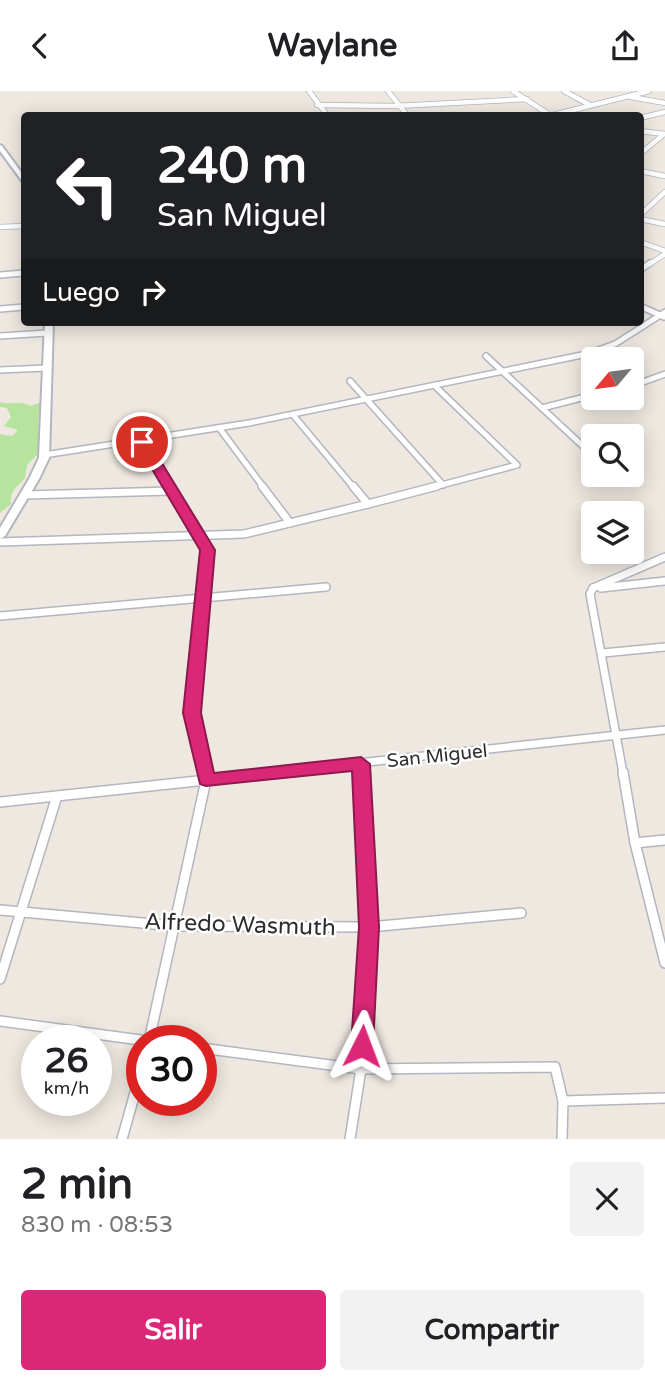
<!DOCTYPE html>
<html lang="es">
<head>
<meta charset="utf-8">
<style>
  :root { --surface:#fff; --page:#f2f2f2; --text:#202124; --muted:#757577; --accent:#db2777 }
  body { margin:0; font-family:"Varela Round",sans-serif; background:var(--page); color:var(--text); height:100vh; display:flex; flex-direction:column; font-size:26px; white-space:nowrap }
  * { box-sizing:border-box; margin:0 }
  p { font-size:23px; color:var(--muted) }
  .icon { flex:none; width:38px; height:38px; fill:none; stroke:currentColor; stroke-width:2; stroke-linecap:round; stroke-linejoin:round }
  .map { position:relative; height:1048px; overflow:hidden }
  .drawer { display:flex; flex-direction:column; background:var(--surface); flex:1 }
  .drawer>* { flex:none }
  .guide { position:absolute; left:21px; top:21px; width:623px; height:214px; border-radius:7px; box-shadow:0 4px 18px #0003; background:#202124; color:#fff; overflow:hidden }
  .needle { width:46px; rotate:241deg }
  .tools { position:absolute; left:581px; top:256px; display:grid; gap:14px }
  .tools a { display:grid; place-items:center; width:63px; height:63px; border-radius:7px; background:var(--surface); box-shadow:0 4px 18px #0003; font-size:35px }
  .speed { position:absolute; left:21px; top:934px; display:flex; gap:14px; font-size:35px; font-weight:700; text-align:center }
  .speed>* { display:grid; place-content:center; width:91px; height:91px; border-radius:50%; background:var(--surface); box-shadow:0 4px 18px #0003; line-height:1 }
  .speed small { font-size:18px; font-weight:400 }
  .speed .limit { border:10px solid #d22; background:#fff; color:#111 }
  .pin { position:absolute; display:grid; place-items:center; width:60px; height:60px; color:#fff; margin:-30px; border:4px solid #fff; border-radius:50%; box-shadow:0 2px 7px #0007 }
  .me { position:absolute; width:77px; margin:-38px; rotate:3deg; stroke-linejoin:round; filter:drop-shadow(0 0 5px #0008) }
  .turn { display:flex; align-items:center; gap:24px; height:147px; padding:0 21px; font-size:32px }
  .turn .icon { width:91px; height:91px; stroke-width:2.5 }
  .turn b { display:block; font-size:49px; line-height:60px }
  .then { display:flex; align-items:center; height:66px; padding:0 21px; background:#0003; gap:14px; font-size:26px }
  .round { display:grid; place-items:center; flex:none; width:74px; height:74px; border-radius:7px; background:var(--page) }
  .summary { display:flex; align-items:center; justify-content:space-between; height:119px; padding:0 21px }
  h1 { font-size:42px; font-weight:700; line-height:52px }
  .cta { display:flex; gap:14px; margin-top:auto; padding:14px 21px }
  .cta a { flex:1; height:80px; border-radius:7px; background:var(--accent); color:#fff; font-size:28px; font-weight:700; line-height:80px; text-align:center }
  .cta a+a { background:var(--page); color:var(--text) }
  header { display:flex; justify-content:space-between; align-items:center; height:91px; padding:0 21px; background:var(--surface); font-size:32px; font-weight:700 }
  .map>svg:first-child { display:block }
  .green { fill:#b6e49e }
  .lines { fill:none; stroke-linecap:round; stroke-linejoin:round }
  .street-far3-casing { stroke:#b3b6c0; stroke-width:6 }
  .street-far2-casing { stroke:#b3b6c0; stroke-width:8 }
  .street-far1-casing { stroke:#b3b6c0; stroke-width:10 }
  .street-casing { stroke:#b3b6c0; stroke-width:12 }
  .secondary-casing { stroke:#b3b6c0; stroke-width:4 }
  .street-far3 { stroke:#fff; stroke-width:4.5 }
  .street-far2 { stroke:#fff; stroke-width:5 }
  .street-far1 { stroke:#fff; stroke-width:7 }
  .street { stroke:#fff; stroke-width:9 }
  .secondary { fill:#fff; fill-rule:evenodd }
  .route { fill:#db2777; stroke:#8e194d; stroke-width:2 }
  .labels { text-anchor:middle; stroke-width:5; stroke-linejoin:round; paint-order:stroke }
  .street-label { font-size:19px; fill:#2d2d2d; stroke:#fff }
  .near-street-label { font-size:23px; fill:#2d2d2d; stroke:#fff }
</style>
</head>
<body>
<header><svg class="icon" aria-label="back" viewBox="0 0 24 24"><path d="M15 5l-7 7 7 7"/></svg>Waylane<svg class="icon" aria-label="share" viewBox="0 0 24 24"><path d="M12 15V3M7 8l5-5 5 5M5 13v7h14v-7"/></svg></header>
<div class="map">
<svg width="665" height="1048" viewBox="0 0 665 1048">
  <rect width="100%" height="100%" fill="#eee8e0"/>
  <!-- green -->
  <path class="green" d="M0 311C10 315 22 308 30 315L39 312 47 316 40 320 42 325 38 329C39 341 38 351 38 363L27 374 25 387C18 396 9 399 11 413L0 422V429V343L12 345 18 339 4 335 11 326 7 317 0 316Z"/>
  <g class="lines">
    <defs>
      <g id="street-far3">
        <polyline points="309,0 327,24"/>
        <polyline points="388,0 407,24"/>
        <polyline points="513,0 550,24"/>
        <polyline points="564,0 590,14"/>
        <polyline points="631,6 665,12"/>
        <polyline points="317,14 396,15 527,8"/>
        <polyline points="553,24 649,0"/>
        <polyline points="640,27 665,21"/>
        <polyline points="640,40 664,43"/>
        <polyline points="640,63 664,43"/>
        <polyline points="640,80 665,85"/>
        <polyline points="640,124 665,101"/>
        <polyline points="640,128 665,133"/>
        <polyline points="0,136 24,135"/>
        <polyline points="640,151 665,160"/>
        <polyline points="648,174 665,163"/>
      </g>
      <g id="street-far2">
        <polyline points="640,179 650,172"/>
        <polyline points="0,184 24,182"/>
        <polyline points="640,215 664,226"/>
        <polyline points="0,218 24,216"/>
        <polyline points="0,245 47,242"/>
        <polyline points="486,265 586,358"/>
        <polyline points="0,279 46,277"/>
        <polyline points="350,290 443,394"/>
        <polyline points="632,295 665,283"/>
        <polyline points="542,317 593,304"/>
        <polyline points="294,325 354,397"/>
        <polyline points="220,338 264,397"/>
        <polyline points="142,351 169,397"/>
        <polyline points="44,364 249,332 587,263 615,253 665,221"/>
        <polyline points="430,397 517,374 436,296"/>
      </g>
      <g id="street-far1">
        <polyline points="168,395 207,459 192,622 205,682"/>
        <polyline points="262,395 290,432"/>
        <polyline points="353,395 368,413 437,395"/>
        <polyline points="25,404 172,400"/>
        <polyline points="0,451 244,443 368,413"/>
        <polyline points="593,497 590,503 623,682"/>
        <polyline points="593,497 665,466"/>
        <polyline points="601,497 665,490"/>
        <polyline points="0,525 326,496"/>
        <polyline points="603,562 665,556"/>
        <polyline points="361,672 362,682"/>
        <polyline points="265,682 665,639"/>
      </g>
      <g id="street">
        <polyline points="623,681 635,752 665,872"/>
        <polyline points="0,711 282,681"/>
        <polyline points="635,752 665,749"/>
        <polyline points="0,819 175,835 369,836 521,822"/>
        <polyline points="0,888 57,705"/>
        <polyline points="0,930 148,950"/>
        <polyline points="149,950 206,689 204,681"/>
        <polyline points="201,957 361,978 555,976 563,1010 665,1007"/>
        <polyline points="122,1048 142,977"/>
        <polyline points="350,1048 361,978 369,836 361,681"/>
        <polyline points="562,1048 563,1010"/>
      </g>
      <g id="secondary">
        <polygon points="0,54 2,55 24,85 24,91 22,90 0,60"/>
        <polygon points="45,231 53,231 49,367 39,388 5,445 0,448 0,437 29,388 39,367"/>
      </g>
    </defs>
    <!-- street-far3 casing -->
    <use href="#street-far3" class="street-far3-casing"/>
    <!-- street-far2 casing -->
    <use href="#street-far2" class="street-far2-casing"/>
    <!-- street-far1 casing -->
    <use href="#street-far1" class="street-far1-casing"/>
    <!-- street casing -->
    <use href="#street" class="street-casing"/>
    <!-- secondary casing -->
    <use href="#secondary" class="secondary-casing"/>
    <!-- street-far3 -->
    <use href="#street-far3" class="street-far3"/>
    <!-- street-far2 -->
    <use href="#street-far2" class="street-far2"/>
    <!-- street-far1 -->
    <use href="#street-far1" class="street-far1"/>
    <!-- street -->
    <use href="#street" class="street"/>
    <!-- secondary -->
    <use href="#secondary" class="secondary"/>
  </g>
  <!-- route -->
  <polygon class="route" points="142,347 149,351 215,459 201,622 214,682 361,666 370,673 379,836 373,955 370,961 362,964 355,961 351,955 359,836 352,680 206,695 200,693 183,622 200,459 136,351"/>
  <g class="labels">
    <!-- street labels -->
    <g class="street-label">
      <text transform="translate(437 664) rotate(-6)" y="7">San Miguel</text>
    </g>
    <!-- near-street labels -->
    <g class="near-street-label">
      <text transform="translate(240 833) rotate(2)" y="8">Alfredo Wasmuth</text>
    </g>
  </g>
</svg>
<div class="tools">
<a><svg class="needle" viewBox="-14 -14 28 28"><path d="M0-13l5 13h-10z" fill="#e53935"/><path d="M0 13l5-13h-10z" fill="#757577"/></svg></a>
<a><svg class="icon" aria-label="search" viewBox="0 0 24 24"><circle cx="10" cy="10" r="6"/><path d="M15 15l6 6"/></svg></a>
<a><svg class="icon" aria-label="layers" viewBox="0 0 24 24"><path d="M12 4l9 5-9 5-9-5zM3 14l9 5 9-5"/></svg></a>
</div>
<div class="speed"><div>26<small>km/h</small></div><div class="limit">30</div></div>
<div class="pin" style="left:142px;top:351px;background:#d93025"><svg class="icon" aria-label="arrive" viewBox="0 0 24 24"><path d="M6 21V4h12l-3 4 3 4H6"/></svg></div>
<svg class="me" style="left:362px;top:955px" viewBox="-20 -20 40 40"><path d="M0-17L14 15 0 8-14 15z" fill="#db2777" stroke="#fff" stroke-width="4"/></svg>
<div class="guide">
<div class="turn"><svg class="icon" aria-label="left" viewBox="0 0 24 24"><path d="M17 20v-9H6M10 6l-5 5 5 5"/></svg><div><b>240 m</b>San Miguel</div></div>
<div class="then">Luego<svg class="icon" aria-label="right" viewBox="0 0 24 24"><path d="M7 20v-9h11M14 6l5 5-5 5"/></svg></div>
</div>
</div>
<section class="drawer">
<div class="summary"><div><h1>2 min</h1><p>830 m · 08:53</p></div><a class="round"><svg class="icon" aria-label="close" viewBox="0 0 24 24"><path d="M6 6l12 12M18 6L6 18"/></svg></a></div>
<div class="cta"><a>Salir</a><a>Compartir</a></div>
</section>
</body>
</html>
